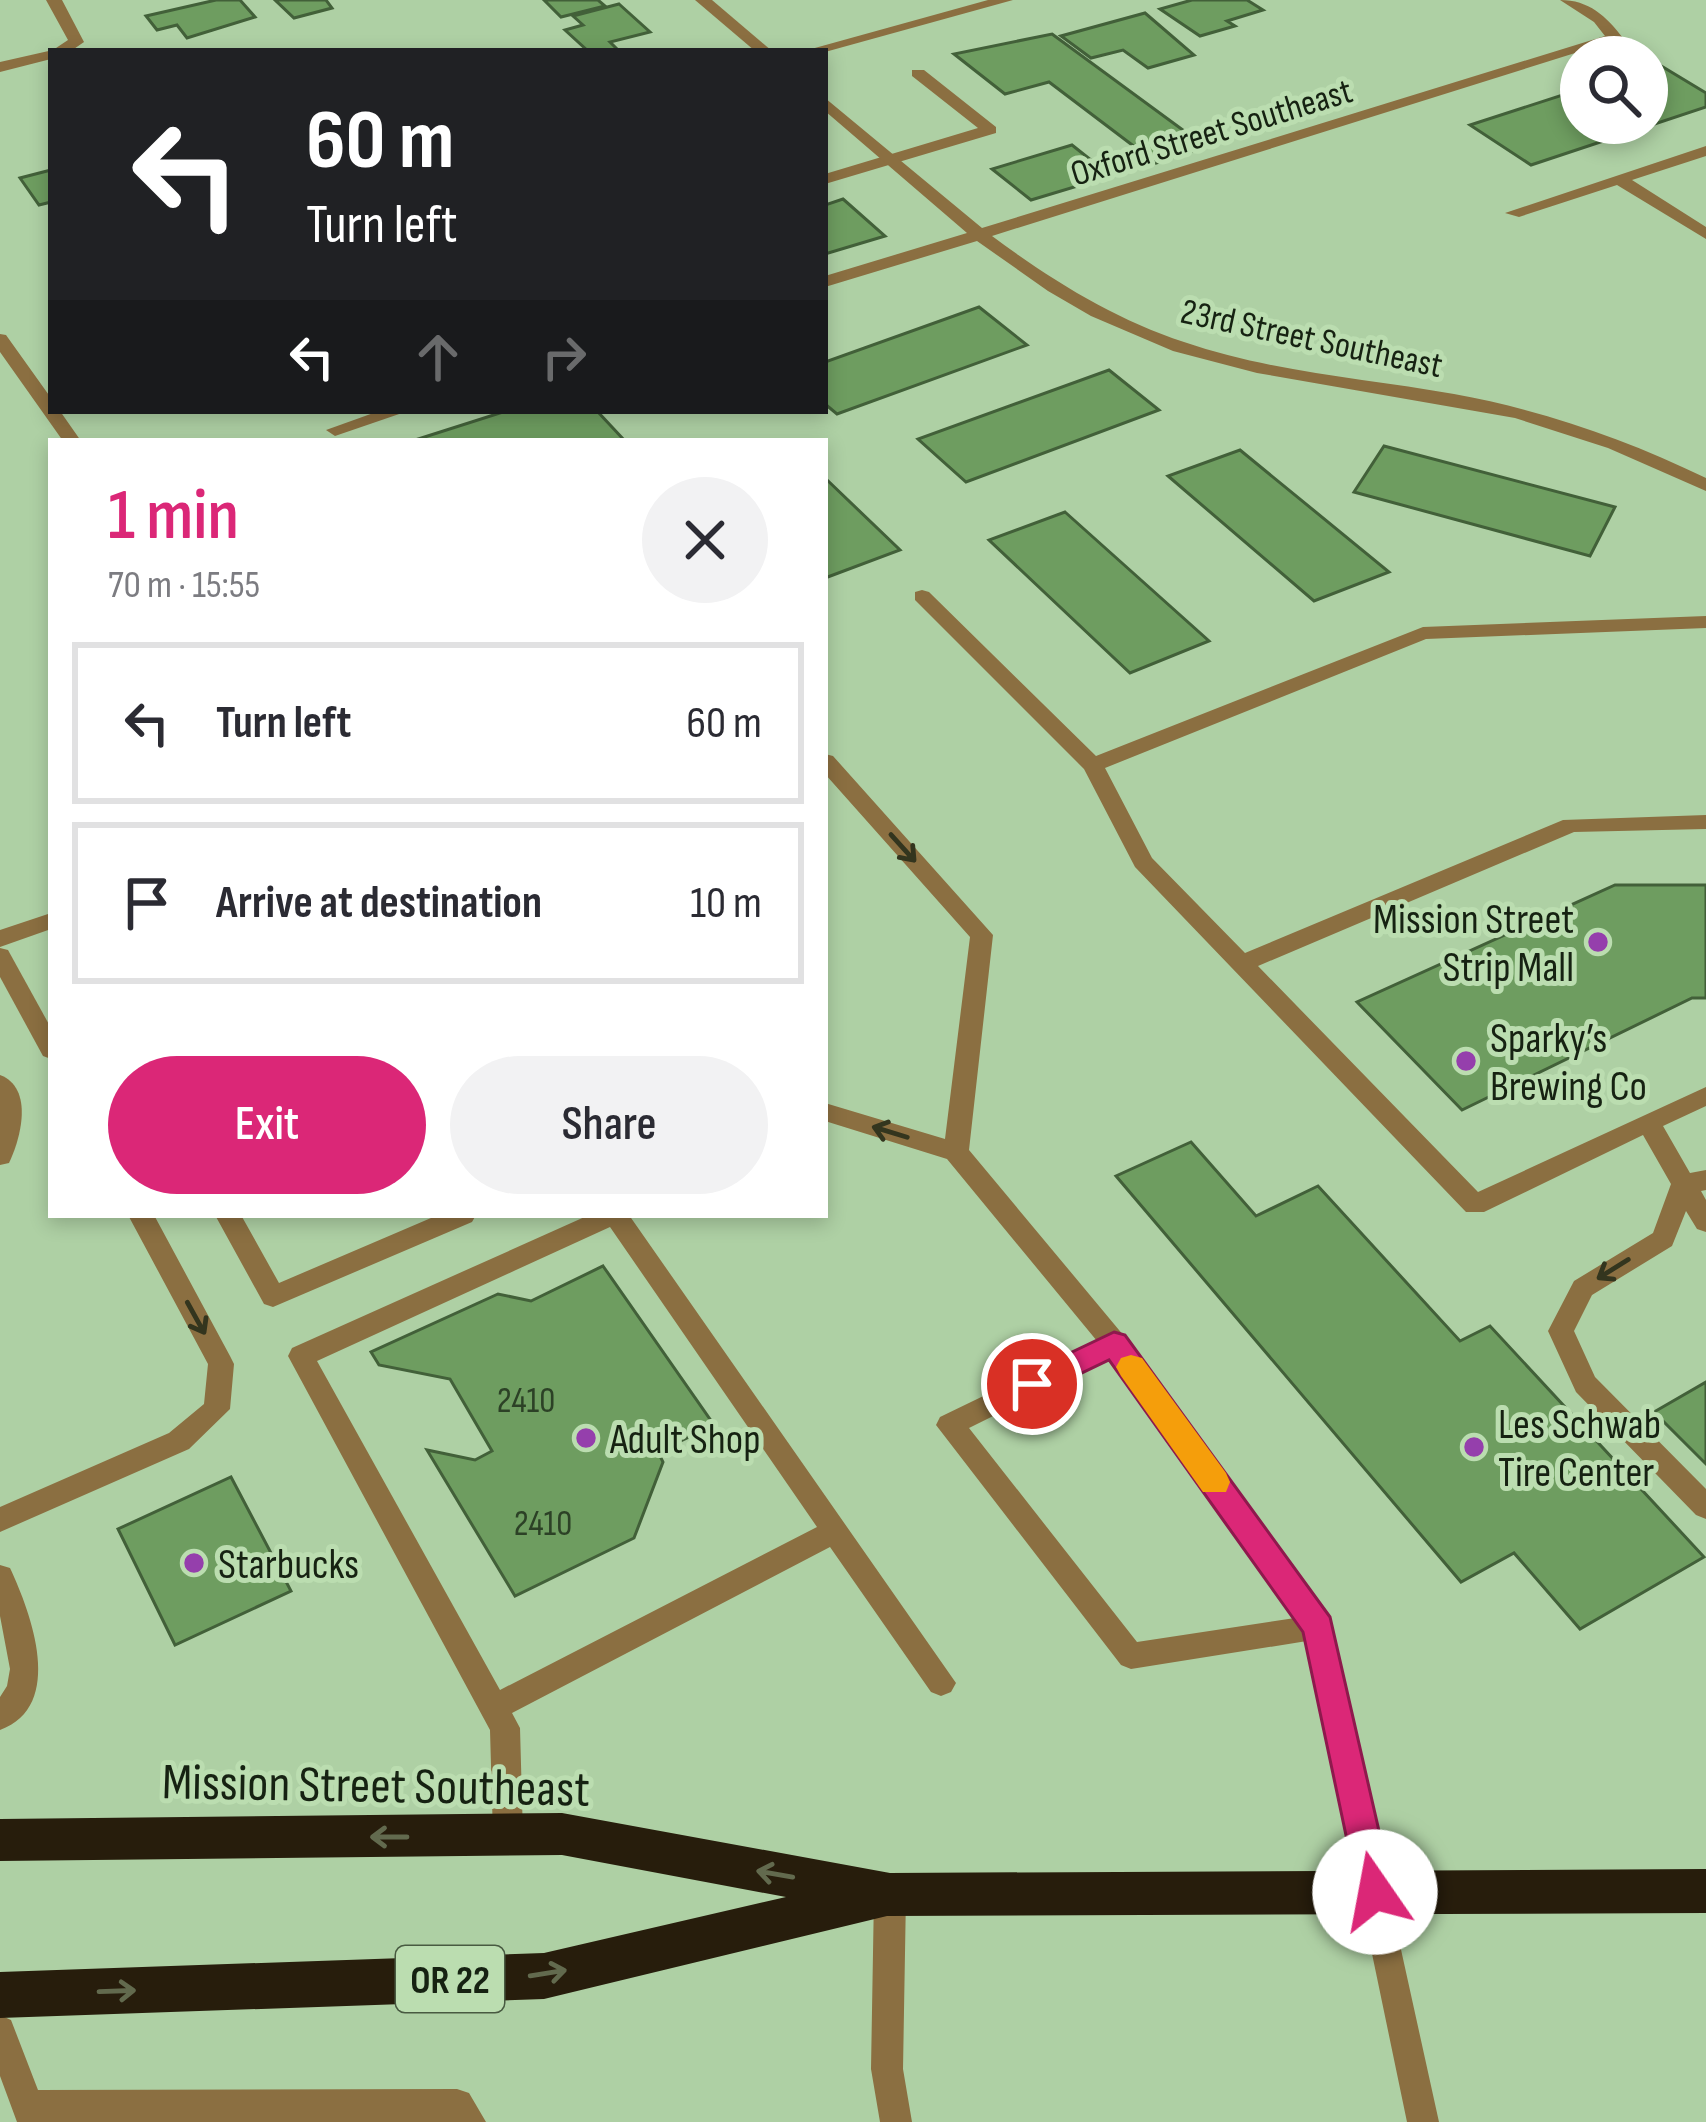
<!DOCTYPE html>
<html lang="en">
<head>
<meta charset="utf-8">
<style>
  :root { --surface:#fff; --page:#f2f2f3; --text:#2b2b33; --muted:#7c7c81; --line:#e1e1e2; --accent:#db2777 }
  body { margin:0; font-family:"Sofia Sans Condensed",sans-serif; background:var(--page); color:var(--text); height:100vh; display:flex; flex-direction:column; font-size:45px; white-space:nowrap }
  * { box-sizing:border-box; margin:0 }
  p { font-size:39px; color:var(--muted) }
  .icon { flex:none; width:66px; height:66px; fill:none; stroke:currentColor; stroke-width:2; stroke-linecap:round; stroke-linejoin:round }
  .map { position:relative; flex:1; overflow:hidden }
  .side { position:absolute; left:48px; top:438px; width:780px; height:780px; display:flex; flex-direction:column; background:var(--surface); border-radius:0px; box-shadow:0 6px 18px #0003 }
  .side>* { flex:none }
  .guide { position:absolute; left:48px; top:48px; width:780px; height:366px; border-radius:0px; box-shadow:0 6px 18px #0003; background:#202124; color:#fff; overflow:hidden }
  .tools { position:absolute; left:1560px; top:36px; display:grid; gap:24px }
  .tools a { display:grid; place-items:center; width:108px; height:108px; border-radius:50%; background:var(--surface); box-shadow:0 6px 18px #0003; font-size:60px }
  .pin { position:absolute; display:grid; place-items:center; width:102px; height:102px; color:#fff; margin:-51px; border:6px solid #fff; border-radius:50%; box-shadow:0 3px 12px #0007 }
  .me { position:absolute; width:132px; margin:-66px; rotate:348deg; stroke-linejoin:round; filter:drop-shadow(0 0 9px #0008) }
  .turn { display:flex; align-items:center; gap:42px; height:252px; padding:0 60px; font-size:54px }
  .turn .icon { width:156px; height:156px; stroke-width:2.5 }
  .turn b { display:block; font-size:84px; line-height:102px }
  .lanes { display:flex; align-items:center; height:114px; padding:0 60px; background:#0003; justify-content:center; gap:60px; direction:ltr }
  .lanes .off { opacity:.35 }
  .round { display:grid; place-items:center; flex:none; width:126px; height:126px; border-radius:63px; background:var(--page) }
  .headline { display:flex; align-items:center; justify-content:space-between; height:204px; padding:0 60px }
  h1 { font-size:72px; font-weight:600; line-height:90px; color:var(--accent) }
  .cta { display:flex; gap:24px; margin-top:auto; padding:24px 60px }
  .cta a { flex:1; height:138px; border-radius:72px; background:var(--accent); color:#fff; font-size:48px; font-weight:600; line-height:138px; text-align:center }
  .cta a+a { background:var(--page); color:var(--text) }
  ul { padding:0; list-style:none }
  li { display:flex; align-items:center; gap:36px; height:162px; margin:0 24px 18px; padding:0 36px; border:6px solid var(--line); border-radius:0px }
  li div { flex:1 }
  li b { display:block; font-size:45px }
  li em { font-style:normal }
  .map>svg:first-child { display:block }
  .building { fill:#6e9d60; stroke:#426039; stroke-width:3 }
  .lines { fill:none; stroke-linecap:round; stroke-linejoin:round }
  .lane { fill:#8b6f41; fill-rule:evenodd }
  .street { fill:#8b6f41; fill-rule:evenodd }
  .highway { fill:#271d0c; fill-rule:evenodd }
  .oneway { stroke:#33351e }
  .oneway2 { stroke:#626a4e }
  .route { fill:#db2777; stroke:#8e194d; stroke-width:3 }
  .slow { fill:#f59e0b }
  .poi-dot { fill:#953fac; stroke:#bbddb0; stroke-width:4.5 }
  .labels { text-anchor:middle; stroke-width:10; stroke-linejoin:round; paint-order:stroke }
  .far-street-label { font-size:36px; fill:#162212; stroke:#bbddb0 }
  .number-label { font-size:36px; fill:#2c4126 }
  .shield { fill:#bbddb0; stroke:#485a41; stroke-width:3 }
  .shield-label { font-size:39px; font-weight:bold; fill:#162212 }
  .poi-label { font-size:42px; fill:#162212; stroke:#bbddb0; text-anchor:start }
  .near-street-label { font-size:51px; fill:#162212; stroke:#bbddb0 }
</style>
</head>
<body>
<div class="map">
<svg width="1706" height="2122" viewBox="0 0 1706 2122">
  <rect width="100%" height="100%" fill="#aed0a4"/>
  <!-- building -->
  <g class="building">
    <polygon points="216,0 240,0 255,17 187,38 177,25 157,30 146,16"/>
    <polygon points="275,0 326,0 332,8 294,18"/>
    <polygon points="544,0 598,0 605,6 561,17"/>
    <polygon points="1192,0 1247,0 1263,10 1227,21 1235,26 1200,36 1160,9"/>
    <polygon points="619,4 650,32 610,42 619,51 588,51 565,30 583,25 573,16"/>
    <polygon points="1145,13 1194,55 1148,68 1123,50 1091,58 1061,36"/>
    <polygon points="1052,34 1206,147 1156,163 1049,82 1005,94 954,54"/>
    <polygon points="1658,64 1706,93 1706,107 1531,165 1470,125 1581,89 1581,123 1647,123 1647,68"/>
    <polygon points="1072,145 1111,176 1031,200 992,169"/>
    <polygon points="51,170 51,202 39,205 20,178"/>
    <polygon points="843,199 885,236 825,254 825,205"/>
    <polygon points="979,307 1027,345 837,414 825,404 825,362"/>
    <polygon points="1109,370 1159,410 966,482 918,439"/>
    <polygon points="506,411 597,411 625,441 412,441"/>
    <polygon points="1384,446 1615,507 1590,556 1354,492"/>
    <polygon points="1240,450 1389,572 1314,601 1168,476"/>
    <polygon points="825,478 900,550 825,578"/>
    <polygon points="1065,512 1209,641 1130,673 989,540"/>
    <polygon points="1615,885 1706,885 1706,998 1692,998 1462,1110 1357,1002"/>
    <polygon points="1191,1142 1256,1216 1318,1186 1460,1341 1490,1326 1704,1557 1580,1629 1514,1553 1461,1582 1116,1176"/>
    <polygon points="603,1266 714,1425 658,1452 663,1462 634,1538 515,1596 427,1450 475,1460 492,1451 450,1379 379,1365 371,1352 498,1294 531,1301"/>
    <polygon points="1706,1382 1706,1464 1654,1412"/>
    <polygon points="231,1477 291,1591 175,1645 118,1529"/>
  </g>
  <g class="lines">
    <!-- lane -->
    <g class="lane">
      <polygon points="46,0 62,0 84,42 71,51 51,51 51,59 0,72 0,62 53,50 68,40"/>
      <polygon points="912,70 924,70 996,127 996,133 825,184 825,174 978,128 912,76"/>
      <polygon points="1706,146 1706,156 1632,180 1706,227 1706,239 1617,185 1519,217 1505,213"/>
      <polygon points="0,334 6,335 51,398 51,411 60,411 81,441 63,441 0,352"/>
      <polygon points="922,590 929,592 1096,756 1423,627 1706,616 1706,628 1426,639 1105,768 1152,858 1245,953 1563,820 1706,815 1706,829 1574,832 1258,966 1478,1192 1706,1087 1706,1106 1663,1126 1690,1173 1706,1170 1706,1190 1701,1191 1706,1200 1706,1232 1697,1229 1686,1211 1672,1246 1592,1295 1574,1331 1595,1377 1706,1489 1706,1519 1696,1515 1576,1392 1548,1331 1574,1281 1653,1233 1671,1184 1643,1135 1484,1212 1466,1212 1135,867 1084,769 915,600 915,592"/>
      <path d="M825 754 833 756 993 935 969 1150 1124 1336 1328 1618 1439 2122H1407L1307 1641 1131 1669 1121 1665 936 1425 940 1417 1097 1341 947 1159 825 1121V1103L945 1139 970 937 825 774ZM1111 1358 1295 1618 1137 1642 969 1428Z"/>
      <polygon points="51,913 51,929 0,947 0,930"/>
      <polygon points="0,948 8,950 51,1028 51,1059 43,1056 0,977"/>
      <path d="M0 1075C34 1088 21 1138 9 1163L0 1165Z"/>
      <polygon points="128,1215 154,1215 230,1356 234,1364 230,1409 189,1449 0,1532 0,1507 169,1433 204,1404 208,1364"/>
      <polygon points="215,1215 241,1215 279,1283 438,1215 476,1215 472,1222 273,1307 264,1304"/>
      <path d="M589 1215H629L956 1683 951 1692 941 1696 931 1692 830 1547 512 1713 520 1728 523 1836 519 1846 508 1850 497 1846 493 1836 490 1730 288 1356 292 1348ZM610 1227 817 1527 500 1690 317 1361Z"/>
      <path d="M0 1565 10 1568C31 1613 66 1706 0 1730V1697L7 1686 10 1669 0 1616Z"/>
      <polygon points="0,2015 11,2020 38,2090 457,2089 469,2093 486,2122 17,2122 0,2076"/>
    </g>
    <!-- street -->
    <g class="street">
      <polygon points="695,0 712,0 772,51 755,51"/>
      <polygon points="988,0 1013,0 825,52 804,51"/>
      <path d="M1560 0C1589 0 1606 16 1623 38L992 236C1051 280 1114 319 1184 342 1271 372 1364 378 1454 394 1542 410 1626 439 1706 478V491L1608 448 1515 418 1257 373 1173 351 1091 316 1048 291 977 241 825 287V276L967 233 825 111V98L982 228 1605 36 1594 22Z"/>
      <polygon points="379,411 408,411 335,436 326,430"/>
      <polygon points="890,1880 901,1885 906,1895 903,2069 912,2122 880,2122 871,2069 874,1895 879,1885"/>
    </g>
    <!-- highway -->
    <polygon class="highway" points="562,1813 890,1873 1706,1869 1706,1913 887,1916 544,1999 0,2018 0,1972 544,1953 786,1897 562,1855 0,1861 0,1819"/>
  </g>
  <!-- one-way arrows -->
  <defs><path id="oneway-shaft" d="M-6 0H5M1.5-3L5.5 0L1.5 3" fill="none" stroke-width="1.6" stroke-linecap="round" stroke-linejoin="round" transform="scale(3)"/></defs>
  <g class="oneway">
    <use href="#oneway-shaft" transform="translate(903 848) rotate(48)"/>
    <use href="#oneway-shaft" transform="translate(890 1132) rotate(-163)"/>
    <use href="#oneway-shaft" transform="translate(1613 1269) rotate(148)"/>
    <use href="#oneway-shaft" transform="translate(196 1318) rotate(61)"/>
  </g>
  <g class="oneway2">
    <use href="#oneway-shaft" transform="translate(389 1837) rotate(180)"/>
    <use href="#oneway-shaft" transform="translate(775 1874) rotate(-170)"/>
    <use href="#oneway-shaft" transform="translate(548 1973) rotate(-9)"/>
    <use href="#oneway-shaft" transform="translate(117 1991) rotate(-2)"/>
  </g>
  <!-- route -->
  <polygon class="route" points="1114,1332 1125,1335 1330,1617 1393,1892 1388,1904 1375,1908 1363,1904 1358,1892 1303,1632 1109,1360 1032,1397 1017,1384 1022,1376"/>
  <!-- slow -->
  <polygon class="slow" points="1131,1355 1142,1358 1226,1473 1230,1482 1226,1492 1203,1492 1121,1376 1116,1367 1121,1358"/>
  <!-- markers -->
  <g class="poi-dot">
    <circle cx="1598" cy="942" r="12"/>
    <circle cx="1466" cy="1061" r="12"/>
    <circle cx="586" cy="1438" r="12"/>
    <circle cx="1474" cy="1447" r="12"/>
    <circle cx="194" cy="1563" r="12"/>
  </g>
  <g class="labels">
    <!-- far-street labels -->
    <g class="far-street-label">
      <text transform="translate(1211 131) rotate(-17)" y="13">Oxford Street Southeast</text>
      <text transform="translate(1312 337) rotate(12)" y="13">23rd Street Southeast</text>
    </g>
    <!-- number labels -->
    <g class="number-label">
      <text x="526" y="1412">2410</text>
      <text x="543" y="1535">2410</text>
    </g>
    <!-- shield labels -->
    <rect class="shield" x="396" y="1946" width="108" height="66" rx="9"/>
    <g class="shield-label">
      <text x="450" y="1993">OR 22</text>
    </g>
    <!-- poi labels -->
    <g class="poi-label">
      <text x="1574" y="933" text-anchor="end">Mission Street<tspan x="1574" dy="48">Strip Mall</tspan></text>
      <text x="1490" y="1052">Sparky’s<tspan x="1490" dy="48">Brewing Co</tspan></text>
      <text x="1498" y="1438">Les Schwab<tspan x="1498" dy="48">Tire Center</tspan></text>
      <text x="610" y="1453">Adult Shop</text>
      <text x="218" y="1578">Starbucks</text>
    </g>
    <!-- near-street labels -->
    <g class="near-street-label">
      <text transform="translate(376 1784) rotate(1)" y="18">Mission Street Southeast</text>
    </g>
  </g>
</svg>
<div class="tools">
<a><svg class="icon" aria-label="search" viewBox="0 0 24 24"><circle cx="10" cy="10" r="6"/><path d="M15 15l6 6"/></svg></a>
</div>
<div class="pin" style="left:1032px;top:1384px;background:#d93025"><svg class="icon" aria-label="arrive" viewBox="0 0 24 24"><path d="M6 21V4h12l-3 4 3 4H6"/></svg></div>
<svg class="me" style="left:1375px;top:1892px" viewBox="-20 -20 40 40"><circle r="19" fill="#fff"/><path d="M0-13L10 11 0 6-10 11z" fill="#db2777"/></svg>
<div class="guide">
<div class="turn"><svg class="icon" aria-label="left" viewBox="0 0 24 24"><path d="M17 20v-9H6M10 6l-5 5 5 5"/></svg><div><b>60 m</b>Turn left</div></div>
<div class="lanes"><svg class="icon" aria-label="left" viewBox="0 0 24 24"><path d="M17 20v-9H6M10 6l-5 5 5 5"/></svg><svg class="icon off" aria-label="ahead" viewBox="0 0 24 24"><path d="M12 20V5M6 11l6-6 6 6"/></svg><svg class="icon off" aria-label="right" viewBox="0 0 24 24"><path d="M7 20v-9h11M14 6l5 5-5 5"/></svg></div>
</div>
<section class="side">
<div class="headline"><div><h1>1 min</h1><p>70 m · 15:55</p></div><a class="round"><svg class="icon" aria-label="close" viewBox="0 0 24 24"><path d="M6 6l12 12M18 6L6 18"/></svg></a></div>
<ul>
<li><svg class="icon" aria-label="left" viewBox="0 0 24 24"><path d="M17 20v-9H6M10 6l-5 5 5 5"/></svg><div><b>Turn left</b></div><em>60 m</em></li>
<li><svg class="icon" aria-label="arrive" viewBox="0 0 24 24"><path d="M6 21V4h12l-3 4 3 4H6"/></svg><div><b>Arrive at destination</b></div><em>10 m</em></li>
</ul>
<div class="cta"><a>Exit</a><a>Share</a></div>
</section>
</div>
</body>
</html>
